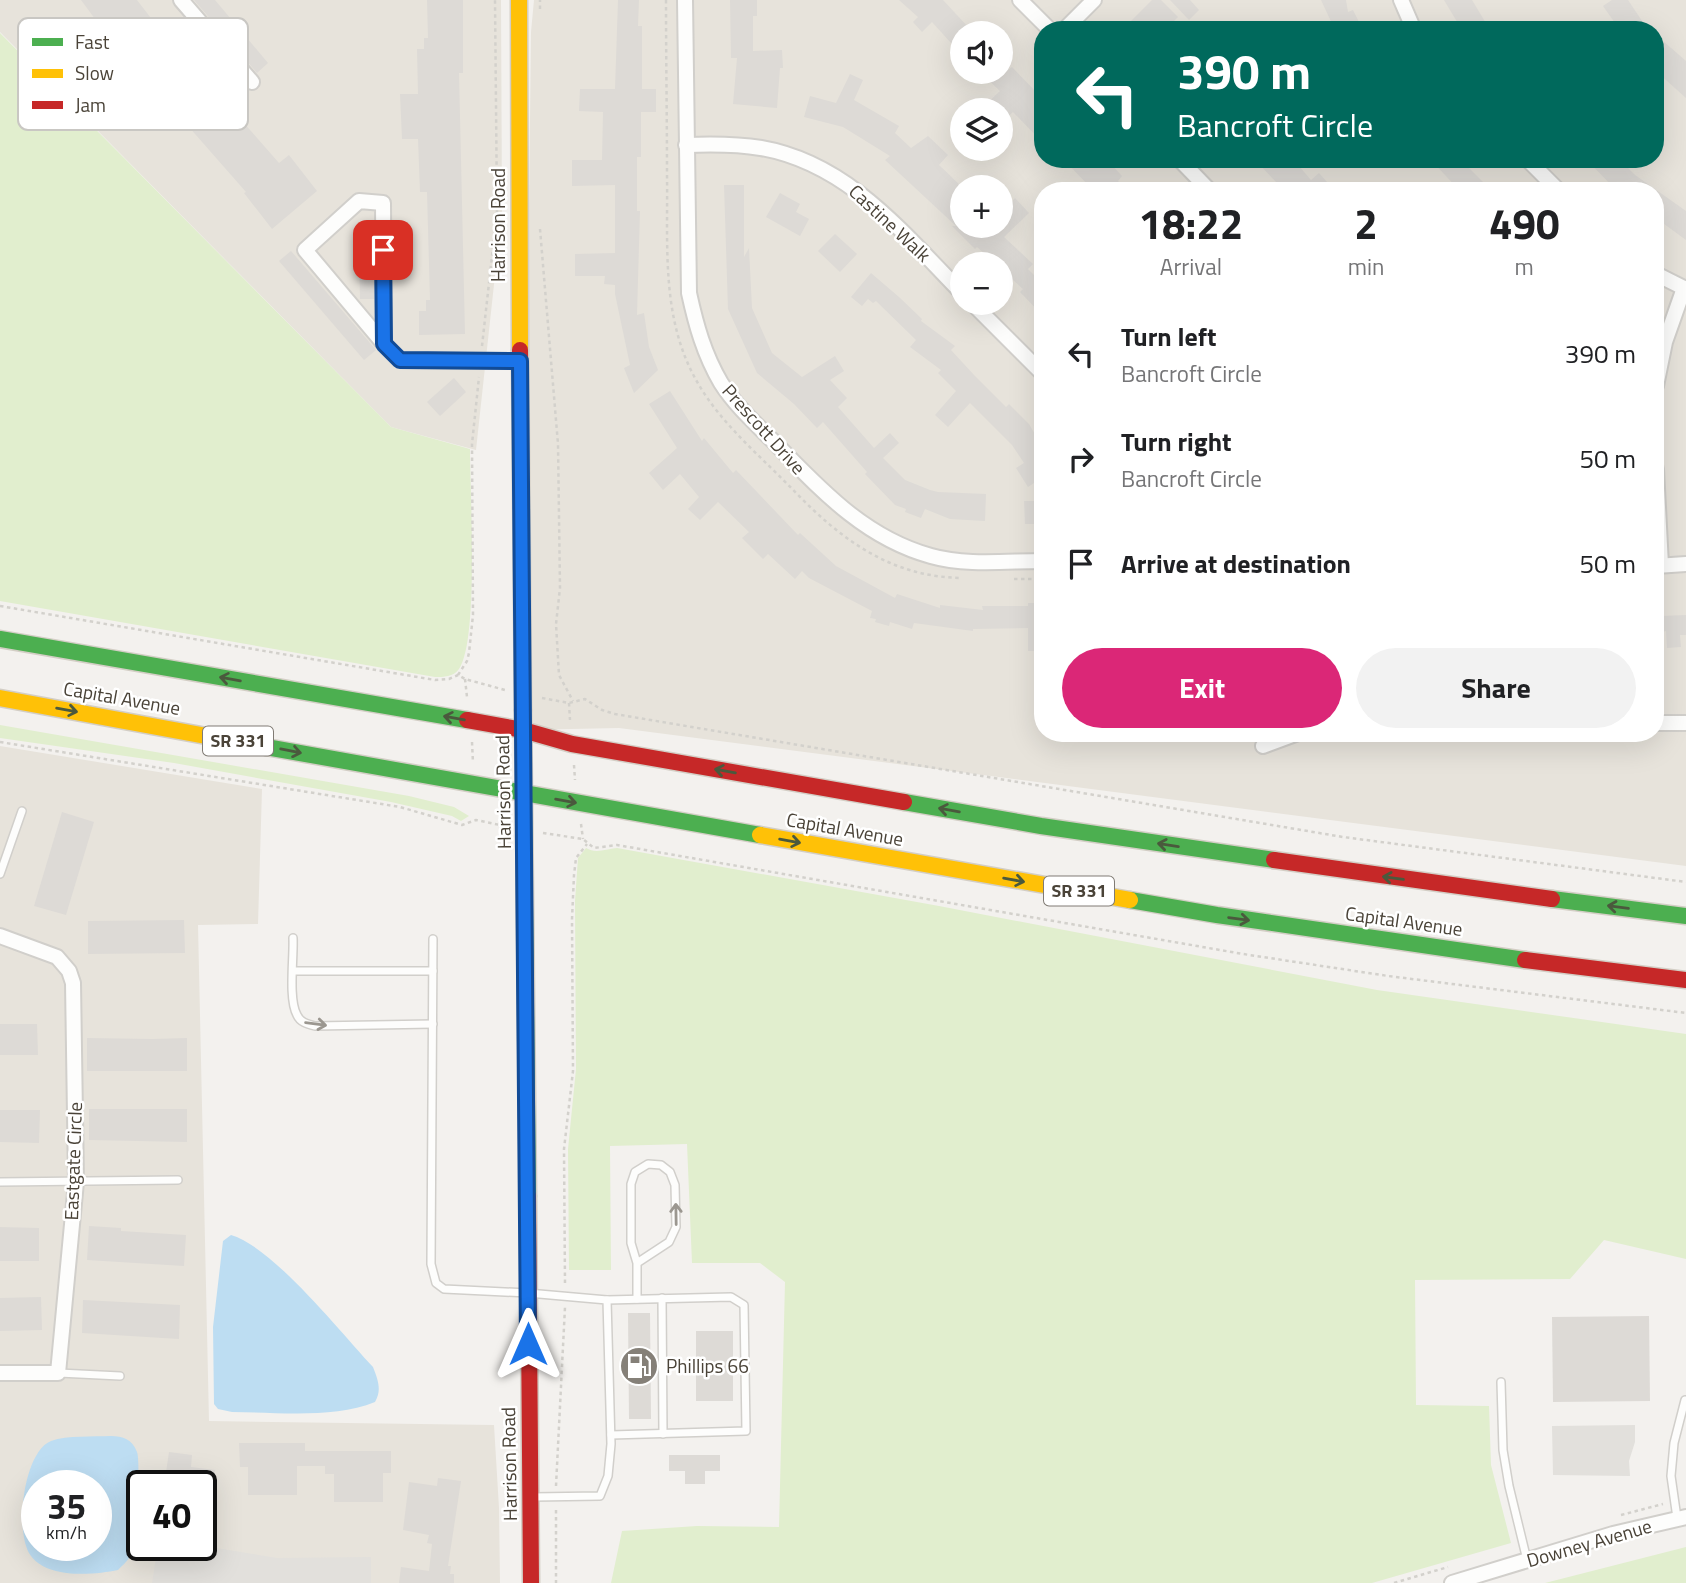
<!DOCTYPE html>
<html lang="en">
<head>
<meta charset="utf-8">
<style>
  :root { --surface:#fff; --page:#f2f2f2; --text:#202124; --muted:#757577; --accent:#db2777 }
  body { margin:0; font-family:"Titillium Web",sans-serif; background:var(--page); color:var(--text); height:100vh; display:flex; flex-direction:column; font-size:26px; white-space:nowrap }
  * { box-sizing:border-box; margin:0 }
  p { font-size:23px; color:var(--muted) }
  .icon { flex:none; width:38px; height:38px; fill:none; stroke:currentColor; stroke-width:2; stroke-linecap:round; stroke-linejoin:round }
  .map { position:relative; flex:1; overflow:hidden }
  .sheet { position:absolute; left:1034px; top:182px; width:630px; height:560px; display:flex; flex-direction:column; background:var(--surface); border-radius:28px; box-shadow:0 7px 28px #0002 }
  .sheet>* { flex:none }
  .top-card { position:absolute; left:1034px; top:21px; width:630px; height:147px; border-radius:28px; box-shadow:0 7px 28px #0002; background:#00695c; color:#fff; overflow:hidden }
  .controls { position:absolute; left:950px; top:21px; display:grid; gap:14px }
  .controls a { display:grid; place-items:center; width:63px; height:63px; border-radius:50%; background:var(--surface); box-shadow:0 7px 28px #0002; font-size:35px }
  .speed { position:absolute; left:21px; top:1470px; display:flex; gap:14px; font-size:35px; font-weight:700; text-align:center }
  .speed>* { display:grid; place-content:center; width:91px; height:91px; border-radius:50%; background:var(--surface); box-shadow:0 7px 28px #0002; line-height:1 }
  .speed small { font-size:18px; font-weight:400 }
  .speed .limit { border:4px solid #111; border-radius:10px; background:#fff; color:#111 }
  .pin { position:absolute; display:grid; place-items:center; width:60px; height:60px; color:#fff; margin:-30px; border-radius:14px; box-shadow:0 4px 10px #0006 }
  .me { position:absolute; width:77px; margin:-38px; rotate:0deg; stroke-linejoin:round; filter:drop-shadow(0 0 5px #0008) }
  .turn { display:flex; align-items:center; gap:24px; height:147px; padding:0 28px; font-size:32px }
  .turn .icon { width:91px; height:91px; stroke-width:2.5 }
  .turn b { display:block; font-size:49px; line-height:60px }
  .eta { display:flex; justify-content:space-evenly; align-items:center; height:119px; text-align:center }
  .eta b { font-size:42px; font-weight:700; line-height:49px }
  .cta { display:flex; gap:14px; margin-top:auto; padding:14px 28px }
  .cta a { flex:1; height:80px; border-radius:42px; background:var(--accent); color:#fff; font-size:28px; font-weight:700; line-height:80px; text-align:center }
  .cta a+a { background:var(--page); color:var(--text) }
  ul { padding:0; list-style:none }
  li { display:flex; align-items:center; gap:21px; height:105px; padding:0 28px }
  li div { flex:1 }
  li b { display:block; font-size:26px }
  li em { font-style:normal }
  .map>svg:first-child { display:block }
  .residential { fill:#e7e3db; fill-rule:evenodd }
  .green { fill:#e1eece }
  .parking { fill:#e2e0dc }
  .water { fill:#bdddf2; fill-rule:evenodd }
  .building { fill:#dddad6 }
  .lines { fill:none; stroke-linecap:round; stroke-linejoin:round }
  .lane-casing { stroke:#d1cfcb; stroke-width:10 }
  .street-casing { stroke:#d1cfcb; stroke-width:18 }
  .fast-casing { stroke:#d3cec5; stroke-width:19 }
  .slow-casing { stroke:#d3cec5; stroke-width:19 }
  .jam-casing { stroke:#d3cec5; stroke-width:19 }
  .path { stroke:#d3d1cc; stroke-width:2.5; stroke-dasharray:3.5 3.5; stroke-linecap:butt }
  .lane { stroke:#fdfdfc; stroke-width:7 }
  .street { stroke:#fdfdfc; stroke-width:14 }
  .fast { stroke:#4caf50; stroke-width:16 }
  .slow { stroke:#ffc107; stroke-width:16 }
  .jam { stroke:#c62828; stroke-width:16 }
  .oneway { stroke:#4a593d }
  .oneway2 { stroke:#9b9790 }
  .route-casing { stroke:#114b97; stroke-width:18 }
  .route { stroke:#1a73e8; stroke-width:12 }
  .labels { text-anchor:middle; stroke-width:5; stroke-linejoin:round; paint-order:stroke }
  .shield { fill:#fff; stroke:#807b74; stroke-width:2 }
  .shield-label { font-size:18px; font-weight:bold; fill:#4a4338 }
  .street-label { font-size:19px; fill:#4a4338; stroke:#fff }
  .poi-label { font-size:19px; fill:#4a4338; stroke:#fff; text-anchor:start }
  .key { fill:#fff; stroke:#c9c7c3; stroke-width:2 }
  .key-label { font-size:19px; fill:#4a4338 }
</style>
</head>
<body>
<div class="map">
<svg width="1686" height="1583" viewBox="0 0 1686 1583">
  <rect width="100%" height="100%" fill="#f3f1ee"/>
  <!-- residential -->
  <g class="residential">
    <polygon points="0,0 501,0 502,211 476,450 391,427 0,32"/>
    <path d="M534 0H1686V866L619 728 523 730 531 32ZM1043 30H1656V159H1043ZM962 33H1001V72H962ZM962 110H1001V149H962ZM962 187H1001V226H962ZM1043 191H1656V733H1043ZM962 264H1001V303H962Z"/>
    <path d="M0 746 262 789 258 924 198 925 209 1421 494 1425 499 1508 500 1583H0ZM37 1486H96V1545H37ZM142 1486H201V1545H142Z"/>
  </g>
  <!-- green -->
  <g class="green">
    <path d="M0 33 391 427 470 449C470 491 479 640 459 669 453 677 444 677 435 677L0 601Z"/>
    <polygon points="0,725 409,796 454,807 469,816 461,821 452,816 391,802 174,763 0,738"/>
    <path d="M586 848C596 854 605 849 617 848L939 906 1377 990 1686 1034V1259L1604 1240 1570 1279 1415 1280 1416 1405 1489 1406 1491 1465 1511 1543 1372 1583H611L622 1531 697 1526 779 1527 785 1282 760 1263H692L687 1144 610 1146 611 1270H569L568 1149 576 1069 575 901 578 858Z"/>
    <polygon points="1686,1547 1686,1583 1545,1583"/>
  </g>
  <!-- parking -->
  <g class="parking">
    <polygon points="1635,1425 1635,1442 1629,1461 1630,1476 1553,1475 1552,1426"/>
    <polygon points="158,1545 199,1545 277,1558 371,1557 371,1583 152,1583"/>
  </g>
  <!-- water -->
  <g class="water">
    <path d="M231 1235C273 1247 340 1332 373 1367 378 1380 382 1390 375 1402 333 1419 277 1412 232 1412L218 1409 214 1404 213 1327 223 1241Z"/>
    <path d="M111 1436C123 1436 132 1439 137 1452 141 1462 136 1542 132 1552 130 1559 123 1565 118 1570 94 1575 48 1579 31 1556 14 1534 23 1452 51 1441 68 1435 92 1437 111 1436ZM37 1486H96V1545H37Z"/>
  </g>
  <!-- building -->
  <g class="building">
    <polygon points="81,0 137,0 174,48 176,46 279,163 289,155 317,191 272,229 244,193 246,192 181,118 180,119 155,92 104,25 101,27"/>
    <polygon points="194,0 215,0 268,63 257,73"/>
    <polygon points="427,0 463,0 463,73 459,73 465,334 419,335 419,311 426,311 426,300 430,300 427,192 420,192 418,139 402,139 400,94 418,94 417,49 424,49 424,38 428,38"/>
    <polygon points="618,0 639,0 638,26 642,26 642,89 656,89 656,112 641,112 641,157 637,157 637,211 640,211 637,315 644,313 649,347 658,370 634,393 624,368 630,365 615,294 615,285 604,284 605,276 575,276 575,254 615,253 615,185 572,186 572,160 602,160 603,112 579,111 580,89 615,89"/>
    <polygon points="730,0 757,0 757,16 753,16 753,51 782,50 783,68 780,68 777,108 733,104 737,58 731,58"/>
    <polygon points="899,0 943,0 968,27 962,32 962,55 932,22 922,32 913,22 918,17"/>
    <polygon points="1152,0 1161,0 1178,17 1165,30 1122,30"/>
    <polygon points="1170,0 1190,0 1199,10 1189,20"/>
    <polygon points="1321,0 1346,0 1348,12 1353,10 1363,30 1335,30"/>
    <polygon points="1444,0 1472,0 1490,30 1462,30"/>
    <polygon points="1612,0 1628,0 1648,30 1620,30 1603,6"/>
    <polygon points="1663,41 1686,61 1686,98 1656,71 1656,49"/>
    <polygon points="1001,63 1008,70 1012,67 1043,99 1043,143 1013,112 1001,123 1001,110 980,110 1000,91 980,72 1001,72"/>
    <polygon points="850,74 863,80 854,100 899,126 895,133 911,148 928,136 948,155 939,165 962,187 962,226 1001,226 1001,212 1015,198 1029,213 1004,237 1033,264 1028,269 1043,284 1043,316 1020,292 1023,289 1001,269 1001,264 996,264 977,247 975,249 952,226 956,226 885,160 890,156 843,127 804,117 810,96 836,103"/>
    <polygon points="1063,159 1106,159 1122,176 1118,181 1128,191 1094,191"/>
    <polygon points="1254,159 1293,159 1311,180 1319,173 1335,191 1270,191 1278,184"/>
    <polygon points="1430,159 1460,159 1492,191 1460,191"/>
    <polygon points="1586,159 1619,159 1635,175 1686,211 1686,240 1656,218 1656,191 1617,191"/>
    <polygon points="724,185 744,185 744,257 749,248 752,308 772,353 802,377 835,356 844,371 830,380 847,398 838,407 874,448 890,433 899,443 883,458 905,480 930,490 938,492 986,494 985,521 950,519 925,509 921,518 905,512 906,509 895,505 865,474 867,472 823,422 817,428 794,404 757,373 728,309"/>
    <polygon points="780,193 800,204 796,212 809,219 800,236 766,217"/>
    <polygon points="835,234 857,254 840,272 818,251"/>
    <polygon points="374,242 374,299 360,299 359,243"/>
    <polygon points="291,251 376,350 364,360 279,261"/>
    <polygon points="871,273 899,297 922,319 921,321 955,346 951,350 975,376 1006,407 1009,404 1029,424 1043,448 1043,477 1028,487 1016,468 1024,463 1012,445 970,403 948,427 935,415 956,391 938,373 941,370 910,347 916,340 876,301 873,303 868,299 862,306 851,297"/>
    <polygon points="454,378 466,392 440,416 427,402"/>
    <polygon points="670,391 702,441 704,438 733,473 736,470 798,535 800,533 836,566 895,598 897,594 940,608 940,605 983,610 982,606 1028,606 1028,603 1043,603 1043,651 1028,651 1028,628 973,629 973,631 914,623 912,629 890,622 889,626 875,622 876,619 870,618 872,611 809,578 802,571 795,579 768,554 763,559 742,538 749,532 718,502 700,520 688,509 699,497 680,474 663,490 649,473 677,448 649,404"/>
    <polygon points="1024,501 1043,501 1043,524 1025,524"/>
    <polygon points="1686,615 1686,635 1680,635 1681,647 1667,648 1666,631 1662,632 1661,616"/>
    <polygon points="62,812 94,822 66,915 34,906"/>
    <polygon points="184,920 185,953 88,954 88,921"/>
    <polygon points="0,1024 37,1024 38,1055 0,1055"/>
    <polygon points="87,1038 152,1039 187,1038 187,1071 87,1071"/>
    <polygon points="89,1109 187,1109 187,1142 89,1140"/>
    <polygon points="0,1110 40,1110 39,1143 0,1142"/>
    <polygon points="89,1226 121,1228 121,1231 186,1235 184,1266 87,1260"/>
    <polygon points="0,1227 39,1228 39,1261 0,1261"/>
    <polygon points="41,1297 42,1330 0,1331 0,1298"/>
    <polygon points="83,1300 180,1305 179,1339 82,1333"/>
    <polygon points="628,1313 650,1313 651,1419 629,1419"/>
    <polygon points="1649,1316 1650,1401 1553,1402 1552,1317"/>
    <rect x="696" y="1331" width="37" height="70"/>
    <polygon points="239,1443 305,1443 305,1451 391,1451 391,1473 383,1473 383,1502 334,1502 334,1474 325,1474 325,1466 297,1466 297,1495 248,1495 248,1467 240,1467"/>
    <polygon points="169,1452 192,1455 191,1467 215,1470 210,1512 201,1512 201,1486 164,1486"/>
    <polygon points="669,1455 720,1455 720,1471 705,1471 705,1484 685,1484 685,1471 669,1471"/>
    <polygon points="438,1478 461,1481 448,1566 451,1566 450,1574 454,1574 454,1583 399,1583 401,1567 429,1571 432,1544 427,1543 429,1535 403,1530 409,1482 437,1486"/>
  </g>
  <g class="lines">
    <defs>
      <g id="lane">
        <polyline points="0,874 22,811"/>
        <path d="M293 938C294 957 288 999 297 1015 300 1022 307 1024 315 1026L433 1024"/>
        <polyline points="433,939 431,1264 436,1283 444,1289 528,1293 607,1300 611,1444 608,1476 600,1496 534,1497"/>
        <polyline points="294,971 433,971"/>
        <polyline points="0,1182 178,1180"/>
        <polyline points="662,1298 663,1434"/>
        <polyline points="637,1299 637,1263 631,1243 631,1184 635,1172 648,1164 661,1165 670,1172 675,1185 676,1227 669,1242 637,1263"/>
        <polyline points="607,1300 731,1297 744,1305 746,1431 611,1435"/>
        <polyline points="59,1373 120,1376"/>
        <polyline points="1501,1382 1503,1450 1509,1486 1527,1560"/>
        <polyline points="1677,1518 1671,1476 1674,1443 1685,1400"/>
      </g>
      <g id="street">
        <polyline points="181,0 252,82"/>
        <path d="M685 0 689 293C696 325 704 354 721 383 735 405 755 423 774 442 821 490 865 538 931 556 966 566 1007 561 1043 561"/>
        <polyline points="1020,0 1050,30"/>
        <polyline points="1401,0 1414,30"/>
        <polyline points="1064,30 1094,0"/>
        <path d="M686 145C711 144 737 144 761 148 848 163 904 234 962 293"/>
        <polyline points="1179,159 1210,191"/>
        <polyline points="1527,159 1559,191"/>
        <polyline points="1656,274 1686,289"/>
        <polyline points="972,303 1043,374"/>
        <polyline points="384,344 305,250 359,201 383,203 384,344 400,360 520,361"/>
        <polyline points="1656,386 1665,342 1684,288"/>
        <polyline points="1656,469 1661,565"/>
        <polyline points="1656,566 1686,564"/>
        <polyline points="1656,723 1686,723"/>
        <polyline points="1263,746 1298,733"/>
        <polyline points="0,936 57,957 69,971 73,983 76,1182 58,1373 0,1373"/>
        <polyline points="1452,1583 1613,1534 1686,1517"/>
      </g>
      <g id="fast">
        <polyline points="0,639 467,720"/>
        <polyline points="523,710 528,1196"/>
        <polyline points="266,747 760,835"/>
        <polyline points="904,802 1041,826 1274,860"/>
        <polyline points="1552,899 1686,916"/>
        <polyline points="1130,900 1217,915 1525,960"/>
      </g>
      <g id="slow">
        <polyline points="519,0 520,350"/>
        <polyline points="0,698 266,747"/>
        <polyline points="760,835 1130,900"/>
      </g>
      <g id="jam">
        <polyline points="520,350 523,710"/>
        <polyline points="467,720 523,730 572,744 904,802"/>
        <polyline points="1274,860 1552,899"/>
        <polyline points="1525,960 1686,980"/>
        <polyline points="528,1196 531,1583"/>
      </g>
    </defs>
    <!-- lane casing -->
    <use href="#lane" class="lane-casing"/>
    <!-- street casing -->
    <use href="#street" class="street-casing"/>
    <!-- fast casing -->
    <use href="#fast" class="fast-casing"/>
    <!-- slow casing -->
    <use href="#slow" class="slow-casing"/>
    <!-- jam casing -->
    <use href="#jam" class="jam-casing"/>
    <!-- path -->
    <g class="path">
      <path d="M666 0C666 58 667 117 667 175 668 244 661 316 695 378 719 423 762 457 796 493 843 541 892 577 962 578"/>
      <polyline points="540,9 540,0"/>
      <polyline points="540,229 558,444 560,588 556,624 559,675 573,701"/>
      <polyline points="482,346 497,211 495,0"/>
      <polyline points="1014,579 1043,579"/>
      <polyline points="0,606 435,680 449,679 458,675 465,679 505,690"/>
      <polyline points="458,675 467,661 469,653 473,615 472,444 479,377"/>
      <polyline points="465,679 467,697"/>
      <polyline points="542,698 569,703 585,699 602,710 615,714 1343,837 1686,882"/>
      <polyline points="569,703 570,720"/>
      <polyline points="0,742 400,807 462,825 476,820 505,826"/>
      <polyline points="472,742 473,763"/>
      <polyline points="574,765 575,780"/>
      <polyline points="581,824 583,839"/>
      <polyline points="543,833 583,839 594,848 617,845 1243,954 1388,976 1686,1013"/>
      <polyline points="565,1283 564,1149 573,1071 572,919 574,875 576,858 587,844"/>
      <polyline points="556,1486 565,1307"/>
      <polyline points="556,1510 556,1583"/>
      <polyline points="1621,1515 1663,1504"/>
      <polyline points="1394,1583 1448,1567"/>
    </g>
    <!-- lane -->
    <use href="#lane" class="lane"/>
    <!-- street -->
    <use href="#street" class="street"/>
    <!-- fast -->
    <use href="#fast" class="fast"/>
    <!-- slow -->
    <use href="#slow" class="slow"/>
    <!-- jam -->
    <use href="#jam" class="jam"/>
  </g>
  <!-- one-way arrows -->
  <defs><path id="oneway-shaft" d="M-6 0H5M1.5-3L5.5 0L1.5 3" fill="none" stroke-width="1.6" stroke-linecap="round" stroke-linejoin="round" transform="scale(1.75)"/></defs>
  <g class="oneway">
    <use href="#oneway-shaft" transform="translate(230 679) rotate(-170)"/>
    <use href="#oneway-shaft" transform="translate(67 710) rotate(10)"/>
    <use href="#oneway-shaft" transform="translate(454 718) rotate(-170)"/>
    <use href="#oneway-shaft" transform="translate(291 751) rotate(11)"/>
    <use href="#oneway-shaft" transform="translate(725 771) rotate(-170)"/>
    <use href="#oneway-shaft" transform="translate(566 801) rotate(10)"/>
    <use href="#oneway-shaft" transform="translate(949 810) rotate(-170)"/>
    <use href="#oneway-shaft" transform="translate(790 841) rotate(10)"/>
    <use href="#oneway-shaft" transform="translate(1168 845) rotate(-171)"/>
    <use href="#oneway-shaft" transform="translate(1393 878) rotate(-172)"/>
    <use href="#oneway-shaft" transform="translate(1014 880) rotate(10)"/>
    <use href="#oneway-shaft" transform="translate(1618 907) rotate(-173)"/>
    <use href="#oneway-shaft" transform="translate(1239 919) rotate(8)"/>
  </g>
  <g class="oneway2">
    <use href="#oneway-shaft" transform="translate(316 1024) rotate(7)"/>
    <use href="#oneway-shaft" transform="translate(676 1214) rotate(-91)"/>
  </g>
  <g class="lines">
    <defs>
      <polyline id="route" points="383,250 384,344 400,360 520,361 528,1344"/>
    </defs>
    <!-- route casing -->
    <use href="#route" class="route-casing"/>
    <!-- route -->
    <use href="#route" class="route"/>
  </g>
  <!-- icons -->
  <defs>
    <symbol id="fuel-disc" viewBox="-11 -11 22 22"><circle r="9.5" fill="#858078" stroke="#fff"/><path d="M-5.5-6h7V0h2V4h1.3V-2.5L3-4.5l.8-.8L6-3V5H2.5V1h-1V6h-7ZM-4.2-4.7v3.2H.2V-4.7Z" fill="#fff"/></symbol>
  </defs>
  <g fill-rule="evenodd">
    <use href="#fuel-disc" x="617" y="1344" width="44" height="44"/>
  </g>
  <g class="labels">
    <!-- shield labels -->
    <g class="shield">
      <rect x="203" y="726.5" width="70" height="29" rx="5"/>
      <rect x="1044" y="876.5" width="70" height="29" rx="5"/>
    </g>
    <g class="shield-label">
      <text x="238" y="747">SR 331</text>
      <text x="1079" y="897">SR 331</text>
    </g>
    <!-- street labels -->
    <g class="street-label">
      <text transform="translate(890 223) rotate(43)" y="7">Castine Walk</text>
      <text transform="translate(498 225) rotate(-90)" y="7">Harrison Road</text>
      <text transform="translate(764 429) rotate(48)" y="7">Prescott Drive</text>
      <text transform="translate(122 698) rotate(10)" y="7">Capital Avenue</text>
      <text transform="translate(503 792) rotate(-91)" y="7">Harrison Road</text>
      <text transform="translate(845 829) rotate(10)" y="7">Capital Avenue</text>
      <text transform="translate(1404 921) rotate(8)" y="7">Capital Avenue</text>
      <text transform="translate(73 1161) rotate(-88)" y="7">Eastgate Circle</text>
      <text transform="translate(509 1464) rotate(-91)" y="7">Harrison Road</text>
      <text transform="translate(1589 1543) rotate(-16)" y="7">Downey Avenue</text>
    </g>
    <!-- poi labels -->
    <g class="poi-label">
      <text x="666" y="1373">Phillips 66</text>
    </g>
  </g>
  <!-- legend -->
  <rect x="18" y="18" width="230" height="112" rx="10" class="key"/>
  <rect x="32" y="38" width="31" height="8" fill="#4caf50"/>
  <rect x="32" y="69" width="31" height="9" fill="#ffc107"/>
  <rect x="32" y="101" width="31" height="8" fill="#c62828"/>
  <g class="key-label">
    <text x="75" y="49">Fast</text>
    <text x="75" y="80">Slow</text>
    <text x="75" y="112">Jam</text>
  </g>
</svg>
<div class="controls">
<a><svg class="icon" aria-label="sound" viewBox="0 0 24 24"><path d="M4 9h4l5-4v14l-5-4H4zM17 9q2 3 0 6"/></svg></a>
<a><svg class="icon" aria-label="layers" viewBox="0 0 24 24"><path d="M12 4l9 5-9 5-9-5zM3 14l9 5 9-5"/></svg></a>
<a>+</a>
<a>−</a>
</div>
<div class="speed"><div>35<small>km/h</small></div><div class="limit">40</div></div>
<div class="pin" style="left:383px;top:250px;background:#d93025"><svg class="icon" aria-label="arrive" viewBox="0 0 24 24"><path d="M6 21V4h12l-3 4 3 4H6"/></svg></div>
<svg class="me" style="left:528px;top:1344px" viewBox="-20 -20 40 40"><path d="M0-17L14 15 0 8-14 15z" fill="#1a73e8" stroke="#fff" stroke-width="4"/></svg>
<div class="top-card">
<div class="turn"><svg class="icon" aria-label="left" viewBox="0 0 24 24"><path d="M17 20v-9H6M10 6l-5 5 5 5"/></svg><div><b>390 m</b>Bancroft Circle</div></div>
</div>
<section class="sheet">
<div class="eta">
<div><b>18:22</b><p>Arrival</p></div>
<div><b>2</b><p>min</p></div>
<div><b>490</b><p>m</p></div>
</div>
<ul>
<li><svg class="icon" aria-label="left" viewBox="0 0 24 24"><path d="M17 20v-9H6M10 6l-5 5 5 5"/></svg><div><b>Turn left</b><p>Bancroft Circle</p></div><em>390 m</em></li>
<li><svg class="icon" aria-label="right" viewBox="0 0 24 24"><path d="M7 20v-9h11M14 6l5 5-5 5"/></svg><div><b>Turn right</b><p>Bancroft Circle</p></div><em>50 m</em></li>
<li><svg class="icon" aria-label="arrive" viewBox="0 0 24 24"><path d="M6 21V4h12l-3 4 3 4H6"/></svg><div><b>Arrive at destination</b></div><em>50 m</em></li>
</ul>
<div class="cta"><a>Exit</a><a>Share</a></div>
</section>
</div>
</body>
</html>
